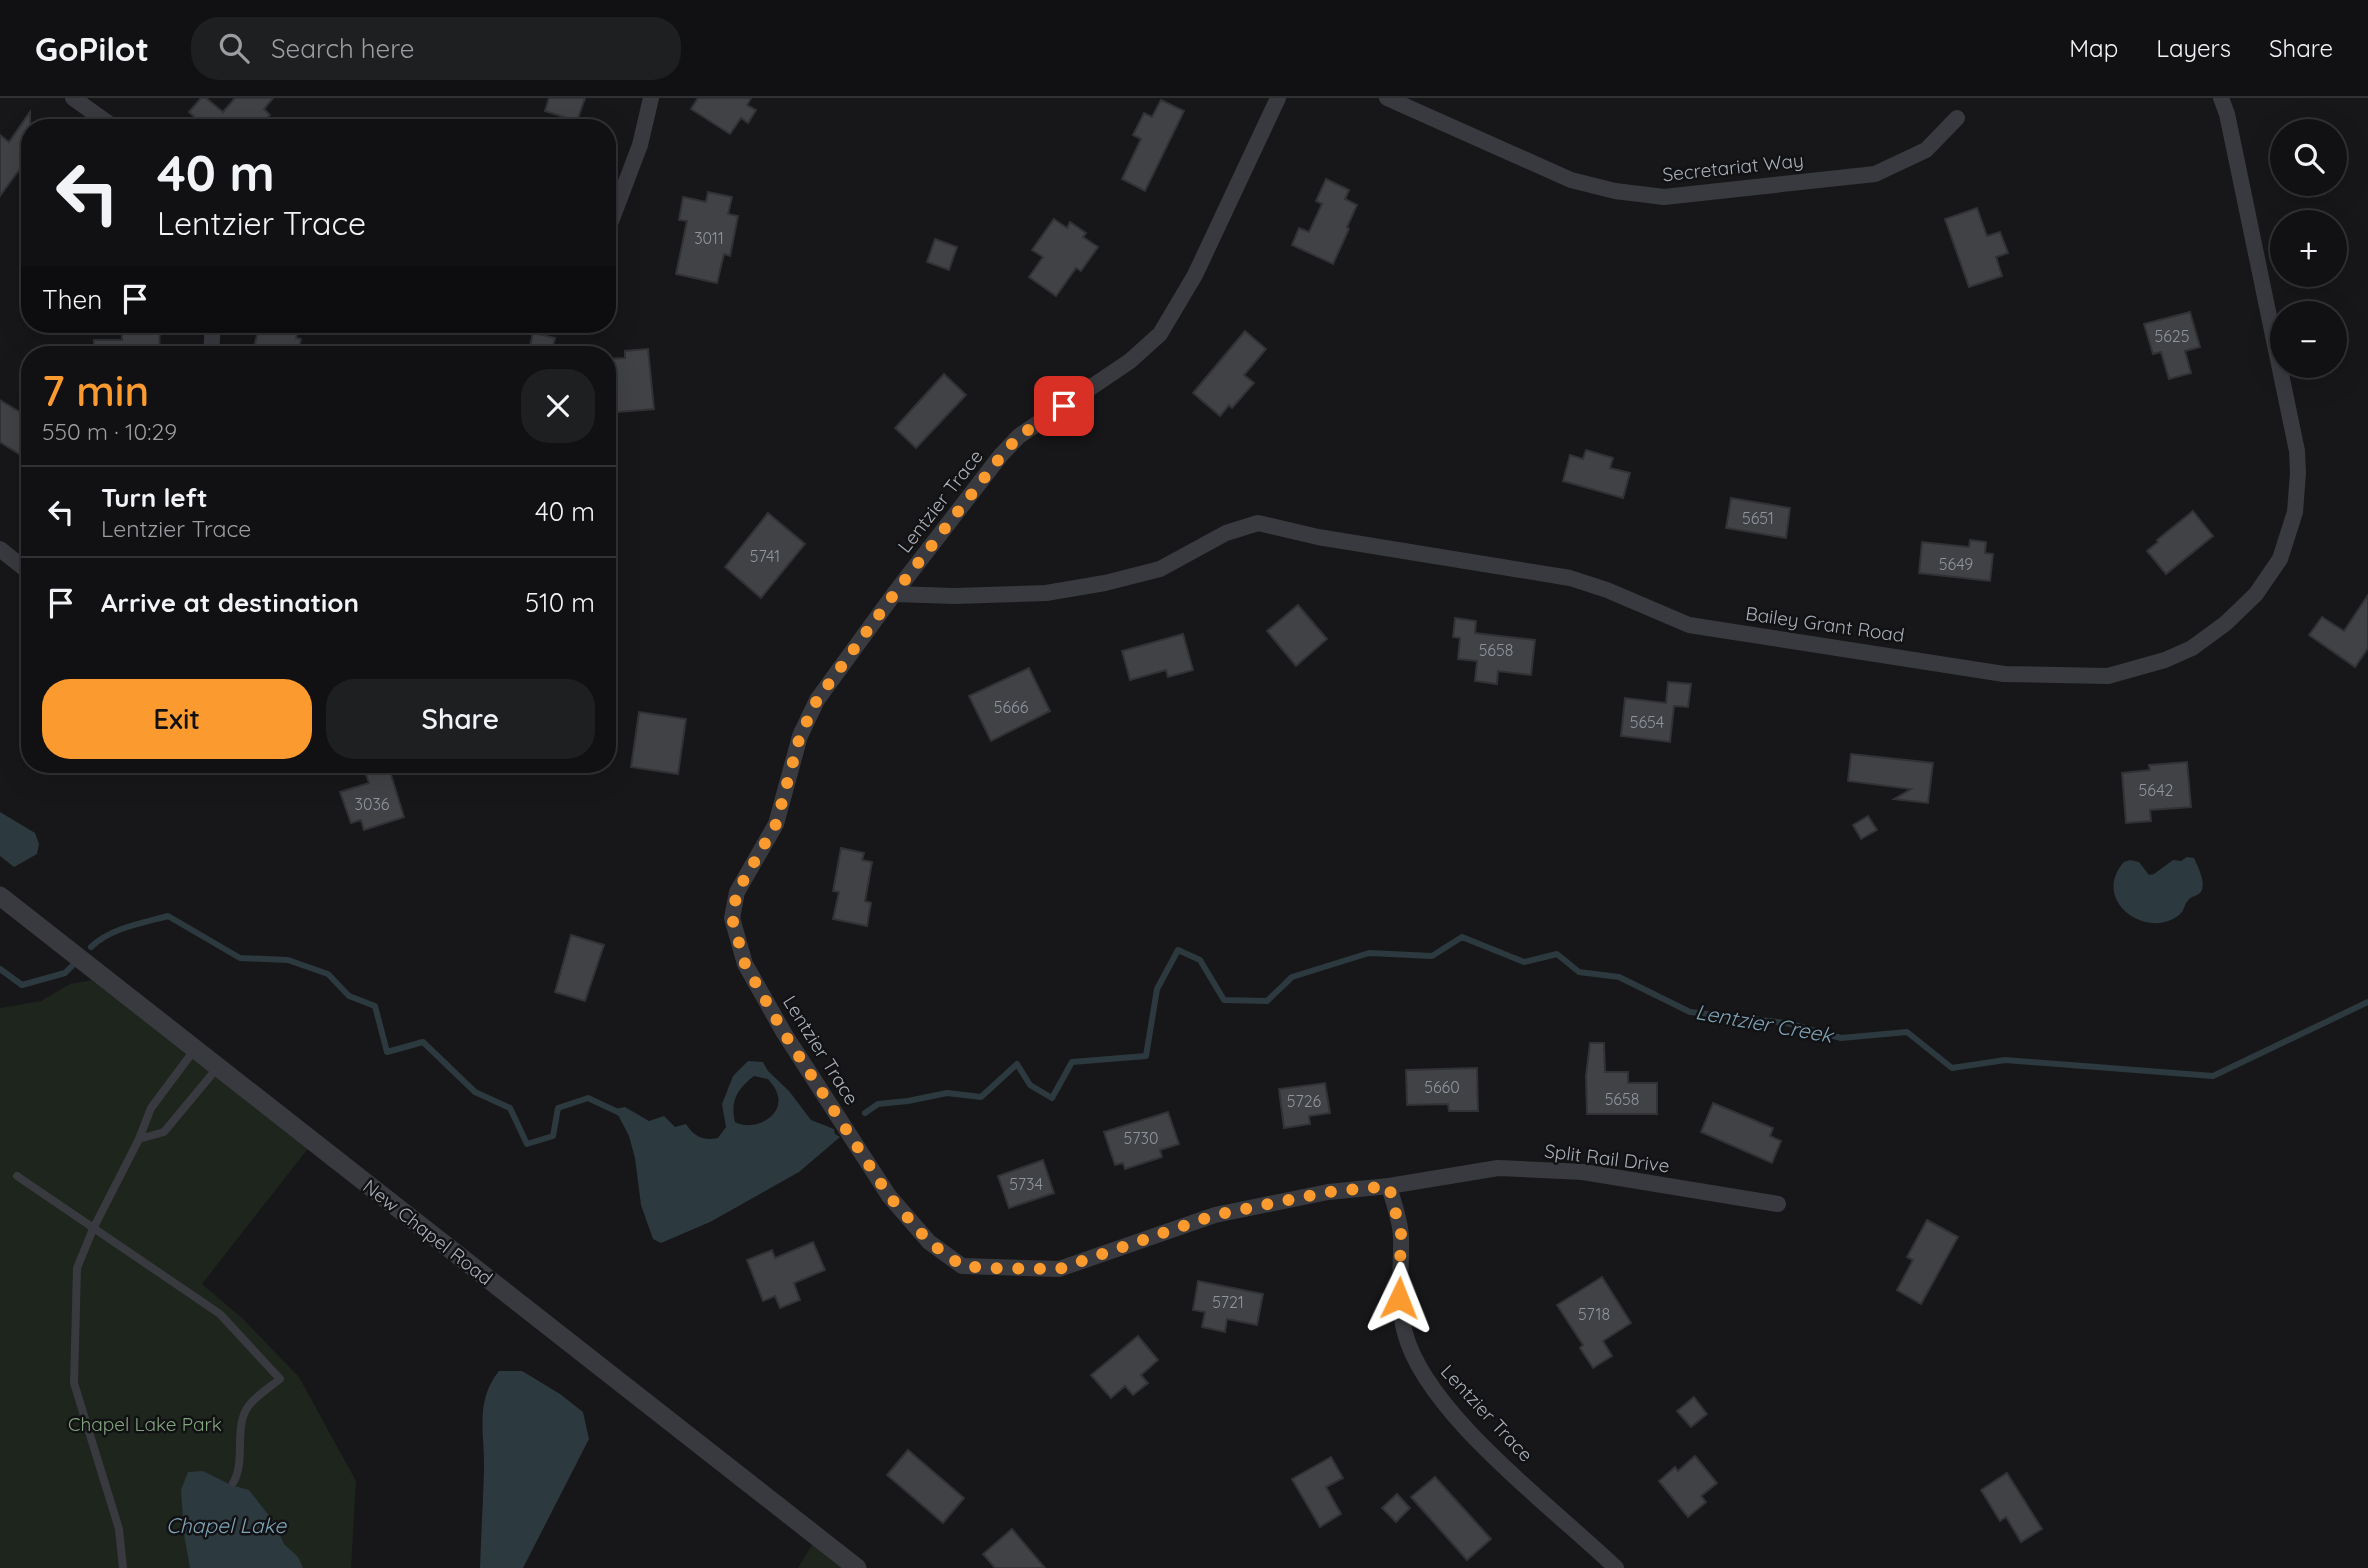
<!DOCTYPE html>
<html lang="en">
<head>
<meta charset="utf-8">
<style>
  :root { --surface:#111113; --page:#1e1f21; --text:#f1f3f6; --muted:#9c9da0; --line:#303133; --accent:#fb9a2e }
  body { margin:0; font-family:Quicksand,sans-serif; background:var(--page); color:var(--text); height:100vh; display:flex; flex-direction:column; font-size:26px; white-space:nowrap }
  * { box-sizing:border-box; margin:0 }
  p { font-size:23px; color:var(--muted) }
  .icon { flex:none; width:38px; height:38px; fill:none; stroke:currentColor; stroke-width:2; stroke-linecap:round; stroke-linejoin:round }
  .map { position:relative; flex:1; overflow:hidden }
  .drawer { position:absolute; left:21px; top:248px; width:595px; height:427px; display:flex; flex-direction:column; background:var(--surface); border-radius:28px; box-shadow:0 7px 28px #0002,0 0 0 2px var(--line) }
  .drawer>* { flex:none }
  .top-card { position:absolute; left:21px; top:21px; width:595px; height:214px; border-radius:28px; box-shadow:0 7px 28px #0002,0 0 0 2px var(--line); background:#111113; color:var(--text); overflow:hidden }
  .controls { position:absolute; left:2270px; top:21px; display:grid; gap:14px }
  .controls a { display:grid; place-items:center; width:77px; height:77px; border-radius:50%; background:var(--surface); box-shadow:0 7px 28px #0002,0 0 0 2px var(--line); font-size:35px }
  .pin { position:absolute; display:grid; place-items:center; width:60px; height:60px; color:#fff; margin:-30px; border-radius:14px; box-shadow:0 4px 10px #0006 }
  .me { position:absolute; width:77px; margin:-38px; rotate:2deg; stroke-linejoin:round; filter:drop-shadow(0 0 5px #0008) }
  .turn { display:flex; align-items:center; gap:24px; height:147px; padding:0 21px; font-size:32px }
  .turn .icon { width:91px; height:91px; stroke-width:2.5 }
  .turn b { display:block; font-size:49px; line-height:60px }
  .then { display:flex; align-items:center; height:66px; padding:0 21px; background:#0003; gap:14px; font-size:26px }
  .round { display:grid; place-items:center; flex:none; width:74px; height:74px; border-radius:28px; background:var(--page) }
  .headline { display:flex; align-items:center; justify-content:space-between; height:119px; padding:0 21px }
  h1 { font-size:42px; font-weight:600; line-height:52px; color:var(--accent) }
  .cta { display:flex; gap:14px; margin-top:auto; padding:14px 21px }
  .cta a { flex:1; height:80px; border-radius:28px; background:var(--accent); color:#111; font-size:28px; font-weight:600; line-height:80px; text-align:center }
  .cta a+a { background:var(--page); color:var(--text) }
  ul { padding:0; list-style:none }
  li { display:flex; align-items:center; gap:21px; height:91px; padding:0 21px; border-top:2px solid var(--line) }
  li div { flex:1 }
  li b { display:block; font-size:26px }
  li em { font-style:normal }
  header { display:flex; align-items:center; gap:42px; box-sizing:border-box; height:98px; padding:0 35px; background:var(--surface); border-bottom:2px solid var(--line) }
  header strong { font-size:33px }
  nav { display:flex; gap:38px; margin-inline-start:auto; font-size:24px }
  .search { width:490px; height:63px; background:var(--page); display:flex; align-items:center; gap:18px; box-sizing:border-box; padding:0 24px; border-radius:28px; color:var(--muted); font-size:26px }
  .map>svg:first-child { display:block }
  .green { fill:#1d251d }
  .water { fill:#2c393e; fill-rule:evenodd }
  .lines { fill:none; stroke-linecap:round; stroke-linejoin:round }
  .stream { stroke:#2c393e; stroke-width:6 }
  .building { fill:#414246; stroke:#313235; stroke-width:2 }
  .service { stroke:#383a3f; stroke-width:8 }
  .minor { stroke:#383a3f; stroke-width:16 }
  .tertiary { stroke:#383a3f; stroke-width:19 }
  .route { stroke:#fb9a2e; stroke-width:12; stroke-dasharray:0 21.6 }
  .labels { text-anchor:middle; stroke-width:5; stroke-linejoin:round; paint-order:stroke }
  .number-label { font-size:16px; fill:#8f949d }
  .street-label { font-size:19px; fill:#a9b0ba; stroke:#121214 }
  .park-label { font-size:19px; fill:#82a67f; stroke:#121214 }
  .water-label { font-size:21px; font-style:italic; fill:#7ea4b6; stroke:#121214 }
</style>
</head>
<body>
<header>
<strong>GoPilot</strong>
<div class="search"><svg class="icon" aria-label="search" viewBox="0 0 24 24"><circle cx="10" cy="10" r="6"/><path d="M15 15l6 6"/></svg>Search here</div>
<nav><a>Map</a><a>Layers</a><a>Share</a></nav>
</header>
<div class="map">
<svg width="2368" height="1470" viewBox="0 0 2368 1470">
  <rect width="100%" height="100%" fill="#171719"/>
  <!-- green -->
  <g class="green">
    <polygon points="92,882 310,1048 202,1186 242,1220 299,1279 356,1383 351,1470 0,1470 0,910 41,903 70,886"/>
    <polygon points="818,1437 859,1470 798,1470"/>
  </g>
  <!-- water -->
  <g class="water">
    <polygon points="0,714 35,735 39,746 37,756 14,769 0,758"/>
    <path d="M2187 759 2194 760C2197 767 2208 787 2200 795 2196 799 2190 798 2187 804 2183 809 2185 812 2179 817 2147 843 2090 802 2124 764L2130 762 2139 764 2149 777 2154 776 2173 762 2181 763Z"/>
    <path d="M748 963 763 964 768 973 789 993 811 1022 834 1031 835 1036 840 1039 799 1074 710 1124 661 1145 653 1141 641 1107 635 1060 629 1038 615 1011 625 1009 649 1023 664 1018 675 1029 686 1026C694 1039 704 1043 718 1040L726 1029 722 1006 733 978ZM754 978 768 981C771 985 776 990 777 995 786 1019 752 1034 735 1024 730 1003 737 991 754 978Z"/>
    <path d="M499 1273H522L560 1296 583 1314 589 1341 523 1470H480C481 1437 483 1405 484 1372 485 1337 474 1304 499 1273Z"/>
    <polygon points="203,1373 231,1387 249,1392 274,1424 284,1446 298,1459 303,1470 190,1470 184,1436 181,1392 188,1374"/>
  </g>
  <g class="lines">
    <!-- stream -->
    <g class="stream">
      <path d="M91 849C111 830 142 825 168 818L240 860 288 862 328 876 349 898 375 908 387 954 423 944 475 994 510 1010 527 1046 553 1038 558 1010 588 1000 620 1015"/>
      <polyline points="0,871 22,887 65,875 74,866"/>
      <polyline points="865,1015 878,1006 908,1003 947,995 981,999 1017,966 1030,987 1052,1000 1072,964 1146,958 1157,891 1178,852 1200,862 1224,902 1267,903 1292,879 1369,855 1432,858 1462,839 1524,864 1557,856 1579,874 1619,879 1690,914 1787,925 1841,940 1907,934 1952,970 2005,962 2213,978 2368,904"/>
    </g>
  </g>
  <!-- building -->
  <g class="building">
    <polygon points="201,0 206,0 223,14 235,0 273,0 264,11 270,17 259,30 206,30 189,14"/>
    <polygon points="549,0 585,0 577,23 545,13"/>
    <polygon points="698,0 751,0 747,7 756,12 748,25 741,20 730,36 691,11"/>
    <polygon points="1161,2 1184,13 1145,93 1122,81 1141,41 1133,37 1144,15 1152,19"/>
    <polygon points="30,14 30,57 0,98 0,37 9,44"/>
    <polygon points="1326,81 1349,92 1345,101 1357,107 1347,129 1349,131 1333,166 1292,147 1299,130 1309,134 1322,106 1316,103"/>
    <polygon points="708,94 732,99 728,116 738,118 730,158 724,156 717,185 676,176 687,123 679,122 683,99 706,104"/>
    <polygon points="1977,110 1987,138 2000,134 2008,155 1996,159 2002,178 1969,189 1945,121"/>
    <polygon points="1054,121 1067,130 1070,124 1086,135 1083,139 1098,149 1081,173 1076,170 1056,198 1029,179 1043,159 1032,152"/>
    <polygon points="935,141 957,149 949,172 927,164"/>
    <polygon points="2190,214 2200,249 2185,253 2191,275 2169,281 2161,254 2153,256 2144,226"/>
    <polygon points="122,226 160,226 159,257 94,257 94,242 122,242"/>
    <polygon points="260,226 300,226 296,240 301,241 297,257 270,257 253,253"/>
    <polygon points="1245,233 1266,251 1244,277 1254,285 1232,310 1229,307 1220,318 1193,295"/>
    <polygon points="533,235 555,240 551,257 528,257"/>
    <polygon points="648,251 654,311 607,315 607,261 625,260 625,253"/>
    <polygon points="944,276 966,297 916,350 895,330"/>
    <polygon points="0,302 30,320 30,363 0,344"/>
    <polygon points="1586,352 1613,360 1610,370 1630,375 1623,400 1563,383 1570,357 1583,361"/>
    <polygon points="1731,400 1790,410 1786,440 1726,430"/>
    <polygon points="2193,413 2213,438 2166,476 2147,453 2158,444 2157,442"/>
    <polygon points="768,415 805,446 761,500 725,469"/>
    <polygon points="1970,442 1986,444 1985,455 1993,456 1990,483 1919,475 1922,444 1969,449"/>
    <polygon points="2368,497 2368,550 2355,569 2309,537 2322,519 2344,533"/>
    <polygon points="1298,507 1327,541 1296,568 1267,533"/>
    <polygon points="1455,520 1476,523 1475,535 1535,542 1531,577 1498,573 1497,586 1475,583 1477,563 1458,561 1460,540 1453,539"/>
    <polygon points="1183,536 1193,572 1168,579 1166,572 1130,582 1122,553"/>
    <polygon points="1029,570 1050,613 991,643 969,598"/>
    <polygon points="1668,584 1691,586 1688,609 1674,608 1670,644 1621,638 1625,600 1666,605"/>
    <polygon points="639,614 686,621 678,676 631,669"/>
    <polygon points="1851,656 1933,665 1928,705 1894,701 1911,691 1848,683"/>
    <polygon points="2187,664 2191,709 2150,712 2151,723 2126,725 2122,675 2150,672 2149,667"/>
    <polygon points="363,667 388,667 404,719 364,732 361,722 351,725 340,694 369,685"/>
    <polygon points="1868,718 1877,732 1861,741 1853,727"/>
    <polygon points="841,750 864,755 862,762 872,764 865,803 871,805 867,828 833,821 839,794 833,793"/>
    <polygon points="571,837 604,847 585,903 555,894"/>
    <polygon points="1590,945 1604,945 1605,974 1628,974 1628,985 1657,985 1657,1016 1587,1016 1586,978"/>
    <polygon points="1477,970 1478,1013 1449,1013 1448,1006 1407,1007 1406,972"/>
    <polygon points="1325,985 1330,1015 1309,1018 1310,1026 1284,1030 1279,991"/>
    <polygon points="1713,1005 1773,1030 1770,1038 1781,1043 1772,1065 1701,1034"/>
    <polygon points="1168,1014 1179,1046 1160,1052 1162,1059 1125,1071 1123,1065 1115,1067 1104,1034"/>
    <polygon points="1043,1062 1054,1095 1009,1110 998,1078"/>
    <polygon points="1927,1122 1958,1139 1921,1206 1897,1192 1913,1162 1907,1159"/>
    <polygon points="813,1144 825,1172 794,1185 800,1202 780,1210 775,1198 763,1203 747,1162 772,1152 775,1160"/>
    <polygon points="1602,1179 1631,1225 1603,1243 1612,1258 1593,1270 1580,1250 1583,1247 1557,1207"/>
    <polygon points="1198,1183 1263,1196 1257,1227 1227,1221 1225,1234 1202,1229 1205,1214 1193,1212"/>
    <polygon points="1138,1238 1158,1262 1141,1277 1148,1285 1133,1297 1125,1288 1111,1300 1091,1277"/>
    <polygon points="1694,1299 1707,1316 1691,1329 1677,1313"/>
    <polygon points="908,1352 964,1400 943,1425 887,1377"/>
    <polygon points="1695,1358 1717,1385 1701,1398 1706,1404 1688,1419 1659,1383 1675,1369 1678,1373"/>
    <polygon points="1331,1359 1343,1380 1326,1389 1341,1416 1320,1429 1292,1381"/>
    <polygon points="2007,1375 2042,1431 2021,1444 2006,1419 2000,1423 1981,1392"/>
    <polygon points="1435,1379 1491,1441 1467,1462 1411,1399"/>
    <polygon points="1397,1396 1410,1410 1396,1424 1382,1410"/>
    <polygon points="1012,1431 1045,1470 995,1470 983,1456"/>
  </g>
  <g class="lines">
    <!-- service -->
    <g class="service">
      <polyline points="195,951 151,1010 139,1041 164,1034 218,969"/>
      <path d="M17 1078 220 1216 280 1281C270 1289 259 1296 250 1306 232 1327 247 1362 233 1385"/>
      <polyline points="123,1470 119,1431 74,1285 77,1170 93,1131 139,1041"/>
    </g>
    <!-- minor -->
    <g class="minor">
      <polyline points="73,0 115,30"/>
      <polyline points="1278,0 1195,177 1160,236 1130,263 1019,338 1001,357 894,496 817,602 800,638 776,726 737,794 732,820 745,866 784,935 889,1098 929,1144 962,1168 1059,1171 1215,1117 1328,1094 1389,1088 1498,1070 1583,1074 1778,1106"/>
      <polyline points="1387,0 1571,82 1615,93 1664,99 1875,76 1926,52 1957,20"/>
      <polyline points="607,134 640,47 651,0"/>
      <polyline points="211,257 213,226"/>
      <polyline points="0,451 30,475"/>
      <polyline points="894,496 954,498 1046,495 1105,485 1160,471 1226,435 1258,425 1318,439 1570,480 1607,492 1689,527 2004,576 2108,578 2165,562 2192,550 2226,525 2256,496 2280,461 2295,414 2298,375 2297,353 2227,16 2221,0"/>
      <path d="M1389 1088C1393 1104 1401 1123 1401 1140 1402 1172 1396 1203 1405 1235 1426 1316 1555 1411 1616 1470"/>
    </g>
    <!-- tertiary -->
    <polyline class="tertiary" points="0,798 857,1470"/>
  </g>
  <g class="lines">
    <!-- route -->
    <polyline class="route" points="1064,308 1019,338 1002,357 894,496 817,602 800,638 776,726 737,794 732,820 745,866 784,935 889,1098 929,1144 962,1168 987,1170 1059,1171 1215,1117 1328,1094 1389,1088 1401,1136 1399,1200"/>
  </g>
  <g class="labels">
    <!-- number labels -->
    <g class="number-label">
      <text x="709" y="146">3011</text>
      <text x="2172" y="244">5625</text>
      <text x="1758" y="426">5651</text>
      <text x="765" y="464">5741</text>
      <text x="1956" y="472">5649</text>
      <text x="1496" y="558">5658</text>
      <text x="1011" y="615">5666</text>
      <text x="1647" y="630">5654</text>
      <text x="2156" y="698">5642</text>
      <text x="372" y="712">3036</text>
      <text x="1442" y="995">5660</text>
      <text x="1622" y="1007">5658</text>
      <text x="1304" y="1009">5726</text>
      <text x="1141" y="1046">5730</text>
      <text x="1026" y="1092">5734</text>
      <text x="1228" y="1210">5721</text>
      <text x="1594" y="1222">5718</text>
    </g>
    <!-- street labels -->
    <g class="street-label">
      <text transform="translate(1733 69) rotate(-6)" y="7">Secretariat Way</text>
      <text transform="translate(940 403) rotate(-52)" y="7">Lentzier Trace</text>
      <text transform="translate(1825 526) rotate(8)" y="7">Bailey Grant Road</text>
      <text transform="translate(821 952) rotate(58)" y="7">Lentzier Trace</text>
      <text transform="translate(1607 1060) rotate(7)" y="7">Split Rail Drive</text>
      <text transform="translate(428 1134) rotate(38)" y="7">New Chapel Road</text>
      <text transform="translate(1487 1315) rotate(47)" y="7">Lentzier Trace</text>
    </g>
    <!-- park labels -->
    <g class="park-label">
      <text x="145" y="1333">Chapel Lake Park</text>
    </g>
    <!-- water labels -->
    <g class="water-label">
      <text transform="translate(1764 926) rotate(10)" y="7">Lentzier Creek</text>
      <text x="226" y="1435">Chapel Lake</text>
    </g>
  </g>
</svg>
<div class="controls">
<a><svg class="icon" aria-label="search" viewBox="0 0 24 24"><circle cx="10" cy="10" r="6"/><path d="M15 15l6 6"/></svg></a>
<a>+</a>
<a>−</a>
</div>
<div class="pin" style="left:1064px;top:308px;background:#d93025"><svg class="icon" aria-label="arrive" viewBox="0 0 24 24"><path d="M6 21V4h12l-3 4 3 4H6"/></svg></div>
<svg class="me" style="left:1399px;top:1200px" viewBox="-20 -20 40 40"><path d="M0-17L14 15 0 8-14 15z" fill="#fb9a2e" stroke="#fff" stroke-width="4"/></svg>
<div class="top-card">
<div class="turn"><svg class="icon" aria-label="left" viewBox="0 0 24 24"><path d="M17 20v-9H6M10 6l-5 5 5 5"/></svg><div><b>40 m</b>Lentzier Trace</div></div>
<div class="then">Then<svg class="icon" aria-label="arrive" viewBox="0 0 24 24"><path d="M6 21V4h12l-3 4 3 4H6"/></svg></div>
</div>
<section class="drawer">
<div class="headline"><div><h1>7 min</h1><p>550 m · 10:29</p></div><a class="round"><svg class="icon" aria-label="close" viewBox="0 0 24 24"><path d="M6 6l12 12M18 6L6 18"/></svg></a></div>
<ul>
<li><svg class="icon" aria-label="left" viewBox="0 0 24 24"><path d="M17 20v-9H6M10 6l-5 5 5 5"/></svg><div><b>Turn left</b><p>Lentzier Trace</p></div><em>40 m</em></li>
<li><svg class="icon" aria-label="arrive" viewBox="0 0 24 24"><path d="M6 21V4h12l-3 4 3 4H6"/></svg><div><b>Arrive at destination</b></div><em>510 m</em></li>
</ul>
<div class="cta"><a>Exit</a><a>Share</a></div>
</section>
</div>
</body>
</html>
